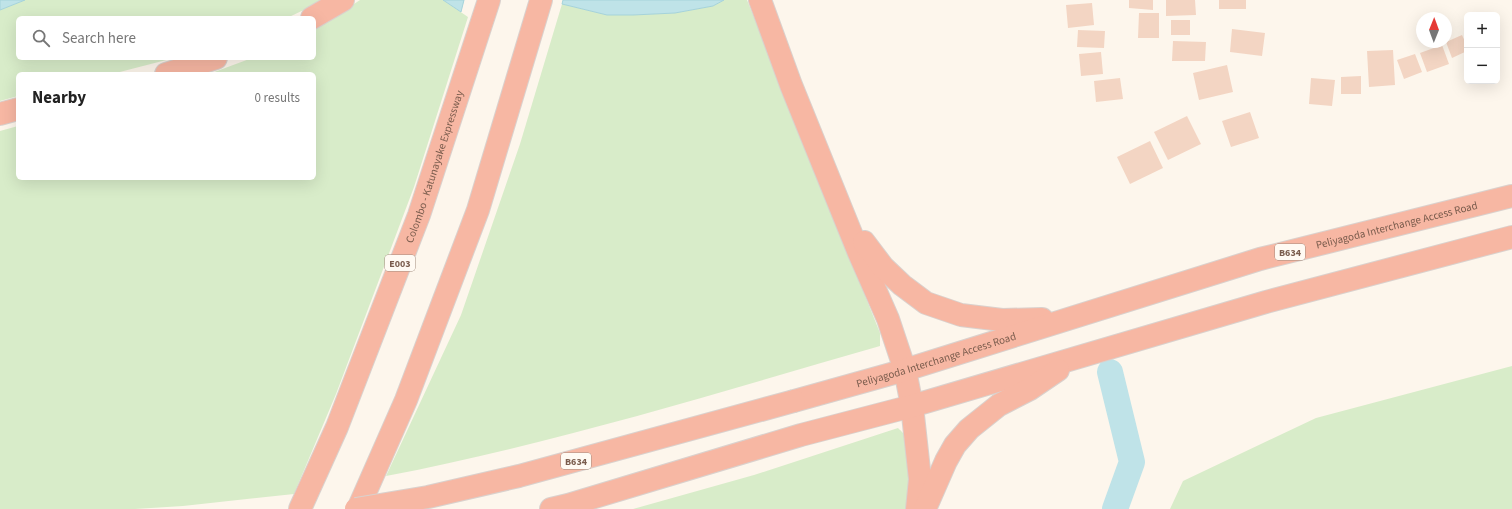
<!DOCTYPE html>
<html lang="en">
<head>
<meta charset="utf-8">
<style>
  :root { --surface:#fff; --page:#f2f2f2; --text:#222; --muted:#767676; --line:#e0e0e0 }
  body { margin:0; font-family:"Source Sans 3",sans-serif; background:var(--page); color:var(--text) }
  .controls { position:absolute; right:12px; top:12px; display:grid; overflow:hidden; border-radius:6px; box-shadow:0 4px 16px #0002 }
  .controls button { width:36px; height:36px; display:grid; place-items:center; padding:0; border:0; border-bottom:1px solid var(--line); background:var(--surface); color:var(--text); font:20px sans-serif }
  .compass { position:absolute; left:1416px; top:12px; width:36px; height:36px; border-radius:50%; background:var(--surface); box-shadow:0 4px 16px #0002; rotate:1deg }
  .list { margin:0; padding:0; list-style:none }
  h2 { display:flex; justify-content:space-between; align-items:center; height:52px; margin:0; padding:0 16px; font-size:17px }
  h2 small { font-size:13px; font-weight:400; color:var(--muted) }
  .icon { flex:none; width:22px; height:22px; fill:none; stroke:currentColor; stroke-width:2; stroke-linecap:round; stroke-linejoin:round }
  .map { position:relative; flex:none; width:1512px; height:509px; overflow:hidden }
  .search { position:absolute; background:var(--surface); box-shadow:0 4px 16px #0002; left:16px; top:16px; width:300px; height:44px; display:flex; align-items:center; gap:10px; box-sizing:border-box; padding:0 14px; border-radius:6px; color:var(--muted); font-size:15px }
  .panel { position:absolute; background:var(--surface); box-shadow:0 4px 16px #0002; left:16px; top:72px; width:300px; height:108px; border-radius:6px }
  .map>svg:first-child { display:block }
  .green { fill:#d8ecc9 }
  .water { fill:#bfe3e8; stroke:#a5d3da }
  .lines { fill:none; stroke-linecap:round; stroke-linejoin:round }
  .canal { stroke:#bfe3e8; stroke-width:26 }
  .building { fill:#f3d5c3 }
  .highway-casing { stroke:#dad1cd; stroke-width:24 }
  .highway { stroke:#f7b7a3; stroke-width:22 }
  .highway-bridge-casing { stroke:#dad1cd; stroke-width:24; stroke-linecap:butt }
  .highway-bridge { stroke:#f7b7a3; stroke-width:22 }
  .labels { text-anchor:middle; stroke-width:3; stroke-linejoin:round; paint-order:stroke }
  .shield { fill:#fffaf3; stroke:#a28b7f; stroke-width:1 }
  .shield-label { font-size:10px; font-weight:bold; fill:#7a5c4d }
  .street-label { font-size:11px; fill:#7a5c4d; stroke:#fffaf3 }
</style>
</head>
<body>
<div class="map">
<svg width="1512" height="509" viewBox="0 0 1512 509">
  <rect width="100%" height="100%" fill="#fdf6ec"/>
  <path class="green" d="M25,0H321L312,6L287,18H18V58H174L112,74H18V96L0,101V10Z
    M360,0H443L468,17L414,187L336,394L294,494L183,506L135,509H0V131L18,126V178H314V74H209L252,58H314V29L330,20Z
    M724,0H747L880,333V346C716,393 553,444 386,476L461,315L520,144L562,4L607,15H633L675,13L713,6Z
    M1512,366V509H1170L1183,481L1316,418Z
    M898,428C901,431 905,434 906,438C911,452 909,494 906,509H633L754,475Z"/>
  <path class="water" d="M0,0H25L0,10Z
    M443,0H464L461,12Z
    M563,0H724L713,6L675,13L633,15H607L562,4Z"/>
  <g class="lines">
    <path class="canal" d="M1110,372L1132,462L1115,509"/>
  </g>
  <path class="building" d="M1129,0H1153V10L1129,8Z
    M1166,0H1195L1196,15L1166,16Z
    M1219,0H1246V9H1219Z
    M1092,3L1094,25L1068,28L1066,5Z
    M1139,13H1159V38H1138Z
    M1171,20H1190V35H1171Z
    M1232,29L1265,33L1262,56L1230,52Z
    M1078,30L1105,31L1104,48L1077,47Z
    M1462,35L1467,46V51L1452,58L1446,42Z
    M1173,41L1206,42L1205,61H1172Z
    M1442,45L1449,64L1427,72L1420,53Z
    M1393,50L1395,85L1369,87L1367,51Z
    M1101,52L1103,74L1081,76L1079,54Z
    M1415,54L1422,72L1404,79L1397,60Z
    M1227,65L1233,92L1199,100L1193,73Z
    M1361,76V94H1341V77Z
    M1120,78L1123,99L1096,102L1094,81Z
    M1311,78L1335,80L1332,106L1309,104Z
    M1250,112L1259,138L1231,147L1222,121Z
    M1187,116L1201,144L1168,160L1154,132Z
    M1150,141L1163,168L1130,184L1117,157Z"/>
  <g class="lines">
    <g class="highway-casing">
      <g id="highway">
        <path d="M760,0L791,85L859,253L888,319L905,370L912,406L920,479L917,509"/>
        <path d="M312,18L343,0"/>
        <path d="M166,74L216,58"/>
        <path d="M0,114L18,109"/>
        <path d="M864,242L883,267L902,285L926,303L961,315L1002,320L1042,319"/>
        <path id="s1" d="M794,401L905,370L1260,259L1512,196"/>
        <path id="s2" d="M300,509L337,427L419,215L489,0"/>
        <path d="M358,509L406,400L478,210L541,0"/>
        <path d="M551,509L568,505L801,435L912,406L1266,302L1512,237"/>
        <path d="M925,509L946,461L955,445L969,429L999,405L1030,389L1058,370"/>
      </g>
    </g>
    <use href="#highway" class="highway"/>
    <g class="highway-bridge-casing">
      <path id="highway-bridge" d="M356,509L428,497L519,476L794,401"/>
    </g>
    <use href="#highway-bridge" class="highway-bridge"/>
  </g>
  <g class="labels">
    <g class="shield">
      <rect x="1275" y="244" width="30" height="16" rx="3"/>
      <rect x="385" y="255" width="30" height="16" rx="3"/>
      <rect x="561" y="453" width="30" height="16" rx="3"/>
    </g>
    <g class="shield-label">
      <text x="1290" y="256">B634</text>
      <text x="400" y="267">E003</text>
      <text x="576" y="465">B634</text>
    </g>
    <g class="street-label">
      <text dy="4" stroke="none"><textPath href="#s2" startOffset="368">Colombo - Katunayake Expressway</textPath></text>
      <text dy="4" stroke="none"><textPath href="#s1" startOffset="628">Peliyagoda Interchange Access Road</textPath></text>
      <text dy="4" stroke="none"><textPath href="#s1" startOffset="148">Peliyagoda Interchange Access Road</textPath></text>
    </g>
  </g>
</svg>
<div class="controls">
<button>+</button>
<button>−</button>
</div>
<svg class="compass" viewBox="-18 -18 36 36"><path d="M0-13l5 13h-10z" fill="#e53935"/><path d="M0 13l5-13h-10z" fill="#767676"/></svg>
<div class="search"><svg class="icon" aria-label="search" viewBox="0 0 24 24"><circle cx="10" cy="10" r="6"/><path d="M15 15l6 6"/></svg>Search here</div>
<section class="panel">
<h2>Nearby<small>0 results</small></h2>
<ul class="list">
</ul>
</section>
</div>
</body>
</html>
